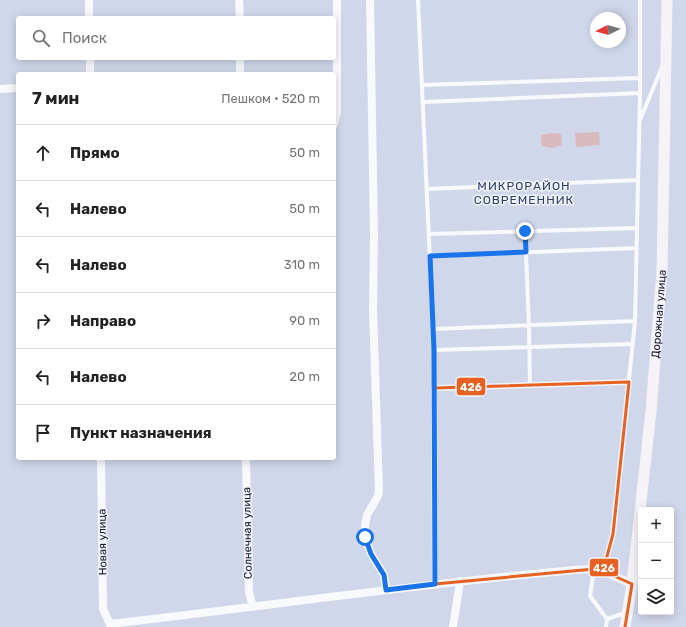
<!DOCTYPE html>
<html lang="ru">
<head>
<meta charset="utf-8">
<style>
  :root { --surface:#fff; --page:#f6f6f6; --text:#222; --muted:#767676; --line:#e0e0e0 }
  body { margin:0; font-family:Rubik,sans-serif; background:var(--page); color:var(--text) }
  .controls { position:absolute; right:12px; bottom:12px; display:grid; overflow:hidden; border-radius:4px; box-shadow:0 2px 10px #0003 }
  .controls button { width:36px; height:36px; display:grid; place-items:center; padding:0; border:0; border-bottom:1px solid var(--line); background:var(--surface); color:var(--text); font:20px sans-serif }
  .compass { position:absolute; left:590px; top:12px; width:36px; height:36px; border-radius:50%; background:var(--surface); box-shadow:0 2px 10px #0003; rotate:264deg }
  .stop { position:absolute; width:12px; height:12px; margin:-9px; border:3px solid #1a73e8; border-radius:50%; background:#fff }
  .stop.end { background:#1a73e8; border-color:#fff; box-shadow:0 1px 4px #0008 }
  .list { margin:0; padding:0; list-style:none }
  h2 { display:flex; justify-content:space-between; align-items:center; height:52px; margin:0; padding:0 16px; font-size:17px }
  h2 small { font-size:13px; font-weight:400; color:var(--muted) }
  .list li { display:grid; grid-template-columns:26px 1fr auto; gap:12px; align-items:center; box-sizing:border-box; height:56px; padding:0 16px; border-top:1px solid var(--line) }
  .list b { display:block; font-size:15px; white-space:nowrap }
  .list em { font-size:13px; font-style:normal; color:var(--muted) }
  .icon { flex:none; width:22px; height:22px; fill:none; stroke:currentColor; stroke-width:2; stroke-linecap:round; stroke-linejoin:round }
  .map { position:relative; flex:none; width:686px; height:627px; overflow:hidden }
  .search { position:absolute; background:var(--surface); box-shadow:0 2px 10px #0003; left:16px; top:16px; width:320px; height:44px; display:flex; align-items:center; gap:10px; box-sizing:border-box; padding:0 14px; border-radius:4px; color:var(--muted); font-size:15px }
  .panel { position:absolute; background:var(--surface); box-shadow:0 2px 10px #0003; left:16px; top:72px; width:320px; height:388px; border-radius:4px }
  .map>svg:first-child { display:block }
  .green { fill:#d8babd }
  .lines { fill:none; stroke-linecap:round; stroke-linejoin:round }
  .service { stroke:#f8f9fc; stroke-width:4 }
  .minor { stroke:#f8f9fc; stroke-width:8 }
  .secondary { stroke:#f5f3f8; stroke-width:11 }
  .bus-1-casing { stroke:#f1f4f9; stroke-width:6 }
  .bus-1 { stroke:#e76122; stroke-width:3 }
  .route { stroke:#1a73e8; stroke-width:5 }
  .labels { text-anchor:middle; stroke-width:3; stroke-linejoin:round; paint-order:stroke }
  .street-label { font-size:11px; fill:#11182c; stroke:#f1f4f9 }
  .neighbourhood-label { font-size:12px; letter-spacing:1px; fill:#2d3d6b; stroke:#f1f4f9 }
  .line-badge { stroke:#f1f4f9; stroke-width:1.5 }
  .badge-label { font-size:11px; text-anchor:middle; font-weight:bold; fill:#fff }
</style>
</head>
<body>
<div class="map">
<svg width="686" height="627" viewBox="0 0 686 627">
  <rect width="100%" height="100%" fill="#d0d7ea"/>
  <path class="green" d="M599,132L600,145L576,147L575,133Z
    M551,133L561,134L562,145L552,148L542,146L541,135Z"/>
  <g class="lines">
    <path class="service" d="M418,0L434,350L435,584
      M422,85L640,78
      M423,102L640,93
      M640,120L662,67
      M427,189L638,180
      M525,231L529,325L530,386
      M429,234L637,228
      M430,256L637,248
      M433,329L635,321
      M434,350L632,344
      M434,388L629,382
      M594,569L590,596L607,619L606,627
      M603,571L613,534L635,321L640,93V0
      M607,619L625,613"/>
    <path class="minor" d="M89,0V18
      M239,0L240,18
      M370,0L374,234L373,310L379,490L378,496L367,515L365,525V537L371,554L384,575L386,590
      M90,58V74
      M240,58V74
      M0,89L18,88
      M334,124L337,112V0
      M101,458L103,609L110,624
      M246,458L249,592L253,607
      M110,624C265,606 419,584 574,570L594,569L603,571L632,584
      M453,627L460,581"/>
    <path class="secondary" id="s1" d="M625,627L632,584L651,411L662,271L667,0"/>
    <g class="bus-1-casing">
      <path id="bus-1" d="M629,382L613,534L603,571L594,569L435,584L434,388Z
        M603,571L632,584
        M625,627L632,584"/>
    </g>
    <use href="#bus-1" class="bus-1"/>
  </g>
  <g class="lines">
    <path class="route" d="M365,537L371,554L384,575L386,590L435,584L434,350L430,256L526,252L525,231"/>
  </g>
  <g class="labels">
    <g class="street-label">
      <text dy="4" stroke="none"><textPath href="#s1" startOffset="315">Дорожная улица</textPath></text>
      <text transform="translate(247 533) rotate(-91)" y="4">Солнечная улица</text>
      <text transform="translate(102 542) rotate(-91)" y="4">Новая улица</text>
    </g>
    <g class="neighbourhood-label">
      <text x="524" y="190">МИКРОРАЙОН<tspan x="524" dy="14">СОВРЕМЕННИК</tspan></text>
    </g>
  </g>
  <g class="line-badge">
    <rect x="456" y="377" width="30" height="19" rx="4" fill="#e76122"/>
    <rect x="589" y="558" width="30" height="19" rx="4" fill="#e76122"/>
  </g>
  <g class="badge-label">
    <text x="471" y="391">426</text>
    <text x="604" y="572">426</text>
  </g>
</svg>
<div class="controls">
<button>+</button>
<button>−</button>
<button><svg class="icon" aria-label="layers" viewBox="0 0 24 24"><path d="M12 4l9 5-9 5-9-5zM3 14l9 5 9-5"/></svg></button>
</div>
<svg class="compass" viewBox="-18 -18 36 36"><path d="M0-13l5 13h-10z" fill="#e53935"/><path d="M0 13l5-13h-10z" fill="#767676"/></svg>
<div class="stop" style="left:365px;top:537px"></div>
<div class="stop end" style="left:525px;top:231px"></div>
<div class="search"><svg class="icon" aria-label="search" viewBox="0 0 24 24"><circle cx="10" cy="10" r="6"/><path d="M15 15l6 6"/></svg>Поиск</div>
<section class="panel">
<h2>7 мин<small>Пешком · 520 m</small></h2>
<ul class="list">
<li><svg class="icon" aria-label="ahead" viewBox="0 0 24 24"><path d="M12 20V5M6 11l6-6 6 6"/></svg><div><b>Прямо</b></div><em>50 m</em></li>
<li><svg class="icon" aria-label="left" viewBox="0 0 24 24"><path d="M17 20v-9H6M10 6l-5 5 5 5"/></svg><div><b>Налево</b></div><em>50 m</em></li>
<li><svg class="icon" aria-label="left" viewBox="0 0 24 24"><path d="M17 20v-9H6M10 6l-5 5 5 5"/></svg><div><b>Налево</b></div><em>310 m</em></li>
<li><svg class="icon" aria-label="right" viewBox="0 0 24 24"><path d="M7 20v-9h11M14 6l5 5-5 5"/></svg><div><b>Направо</b></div><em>90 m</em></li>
<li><svg class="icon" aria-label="left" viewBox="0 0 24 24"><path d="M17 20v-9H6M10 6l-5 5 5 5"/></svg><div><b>Налево</b></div><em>20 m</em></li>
<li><svg class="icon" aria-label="arrive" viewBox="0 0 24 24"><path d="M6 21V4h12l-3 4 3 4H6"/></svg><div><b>Пункт назначения</b></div></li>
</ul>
</section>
</div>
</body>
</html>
